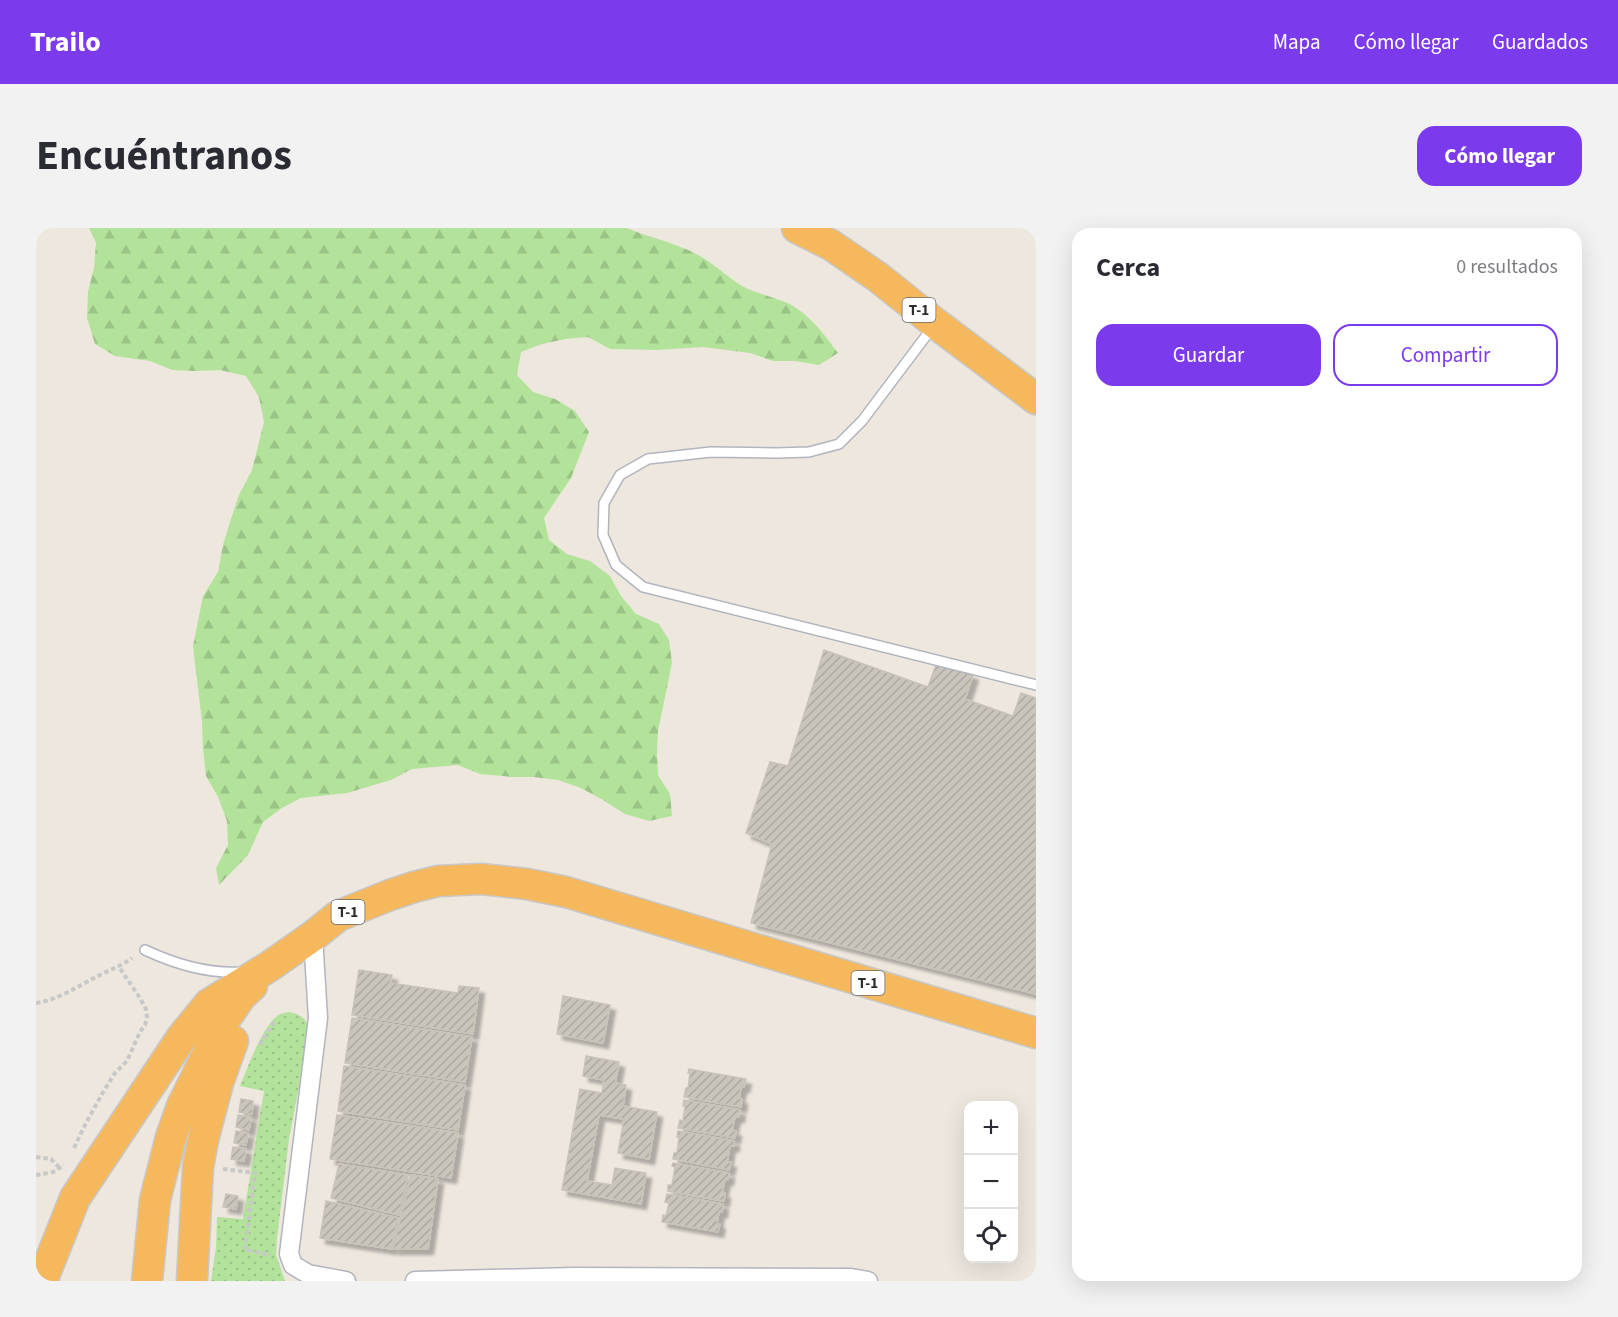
<!DOCTYPE html>
<html lang="es">
<head>
<meta charset="utf-8">
<style>
  :root { --surface:#fff; --page:#f2f2f3; --text:#2b2b33; --muted:#7c7c81; --line:#e1e1e2; --accent:#7c3aed }
  body { margin:0; font-family:"Source Sans 3",sans-serif; background:var(--page); color:var(--text) }
  .controls { position:absolute; right:18px; bottom:18px; display:grid; overflow:hidden; border-radius:12px; box-shadow:0 6px 24px #0002 }
  .controls button { width:54px; height:54px; display:grid; place-items:center; padding:0; border:0; border-bottom:2px solid var(--line); background:var(--surface); color:var(--text); font:30px sans-serif }
  .list { margin:0; padding:0; list-style:none }
  h2 { display:flex; justify-content:space-between; align-items:center; height:78px; margin:0; padding:0 24px; font-size:26px }
  h2 small { font-size:20px; font-weight:400; color:var(--muted) }
  .actions { display:flex; gap:12px; padding:18px 24px }
  .actions a { flex:1; padding:14px 0; border:2px solid var(--accent); border-radius:18px; text-align:center; font-size:21px; color:var(--accent) }
  .actions .main { background:var(--accent); color:#fff }
  .icon { flex:none; width:33px; height:33px; fill:none; stroke:currentColor; stroke-width:2; stroke-linecap:round; stroke-linejoin:round }
  .map { position:relative; flex:none; width:1000px; height:1053px; overflow:hidden; border-radius:18px }
  header { display:flex; align-items:center; gap:36px; box-sizing:border-box; height:84px; padding:0 30px; background:var(--accent); color:#fff }
  header strong { font-size:28px }
  nav { display:flex; gap:33px; margin-inline-start:auto; font-size:21px }
  .intro { display:flex; align-items:center; justify-content:space-between; box-sizing:border-box; height:144px; padding:0 36px }
  h1 { margin:0; font-size:42px }
  .button { padding:15px 27px; border-radius:18px; background:var(--accent); color:#fff; font-size:21px; font-weight:700 }
  main { display:flex; gap:36px; padding:0 36px }
  aside { flex:1; background:var(--surface); border-radius:18px; box-shadow:0 6px 24px #0002 }
  .map>svg:first-child { display:block }
  .forest { fill:url(#forest-firs) }
  .park { fill:url(#park-dots) }
  .building { fill:url(#building-hatch); stroke:#c9c3b7; stroke-width:1.5; filter:url(#shadow) }
  .lines { fill:none; stroke-linecap:round; stroke-linejoin:round }
  .service-casing { stroke:#b2b4bf; stroke-width:12 }
  .minor-casing { stroke:#b2b4bf; stroke-width:21 }
  .trunk-casing { stroke:#c8c8c8; stroke-width:33 }
  .path { stroke:#c8c8c8; stroke-width:4; stroke-dasharray:4.5 3; stroke-linecap:butt }
  .service { stroke:#fff; stroke-width:9 }
  .minor { stroke:#fff; stroke-width:18 }
  .trunk { stroke:#f6b85c; stroke-width:30 }
  .labels { text-anchor:middle; stroke-width:6; stroke-linejoin:round; paint-order:stroke }
  .shield { fill:#fff; stroke:#6b6b6b; stroke-width:1.5 }
  .shield-label { font-size:15px; font-weight:bold; fill:#2c2c2c }
</style>
</head>
<body>
<header>
<strong>Trailo</strong>
<nav><a>Mapa</a><a>Cómo llegar</a><a>Guardados</a></nav>
</header>
<div class="intro"><h1>Encuéntranos</h1><a class="button">Cómo llegar</a></div>
<main>
<div class="map">
<svg width="1000" height="1053" viewBox="0 0 1000 1053">
  <defs>
    <pattern id="forest-firs" width="22" height="20" patternUnits="userSpaceOnUse" patternTransform="scale(1.5)"><rect width="22" height="20" fill="#b3e39b"/><path d="M5 1l3.5 6h-7zM16 11l3.5 6h-7z" fill="#9ac386"/></pattern>
    <pattern id="park-dots" width="8" height="8" patternUnits="userSpaceOnUse" patternTransform="scale(1.5)"><rect width="8" height="8" fill="#b3e39b"/><path d="M2 2h.1M6 6h.1" fill="none" stroke="#9ac386" stroke-width="1.8" stroke-linecap="round"/></pattern>
    <pattern id="building-hatch" width="6" height="6" patternUnits="userSpaceOnUse" patternTransform="scale(1.5)"><rect width="6" height="6" fill="#c9c5bc"/><path d="M-1 1l2-2M0 6l6-6M5 7l2-2" fill="none" stroke="#ada9a2"/></pattern>
    <filter id="shadow"><feDropShadow dx="5.5" dy="5.5" stdDeviation="1.5" flood-color="#0004"/></filter>
  </defs>
  <rect width="100%" height="100%" fill="#ede7de"/>
  <path class="forest" d="M53,0H591C609,8 629,12 647,20C670,28 686,45 706,58C718,65 735,68 749,74C770,82 789,107 802,125L783,137L759,133H737L714,125L667,119L620,122L574,121L552,109L529,111L506,116L485,124L481,147L497,164L519,171L539,183L553,204L535,250L508,290L513,312L531,326L554,333L574,348L585,368L600,386L623,396L633,412L636,435L622,503L621,525L622,547L634,566L636,588L613,593L589,586L567,572L545,560L522,552L498,549H476L444,546L422,537L376,541L355,552L311,565L265,570L246,580L227,594L212,627L183,657L180,640L192,617L191,593L182,569L170,548L167,521L166,494L157,418L167,368L182,344L187,317L195,291L203,267L216,242L228,194L223,169L210,148L184,142L160,143L136,142L114,133L79,128L59,116L51,90L52,64L58,40L60,15Z"/>
  <path class="park" d="M253,784C264,786 269,790 274,800L253,911L241,1010L240,1027L249,1053H175L180,1019L181,989L207,991L228,863L204,858C211,841 226,800 240,789C244,785 248,785 253,784Z"/>
  <path class="building" d="M788,422L892,459L901,434L937,447L929,471L977,488L985,465L1000,470V766L715,695L736,616L710,605L734,534L752,538Z
    M323,742L356,747L354,755L422,765L423,758L443,760L437,806L316,787Z
    M527,768L574,777L567,815L521,806Z
    M316,790L436,809L429,854L309,835Z
    M550,828L583,834L579,855L590,857L587,878L621,884L613,931L582,925L588,891L563,887L551,953L576,957L579,940L610,945L605,976L526,962L544,861L566,865L568,852L547,848Z
    M308,838L429,857L422,902L302,883Z
    M653,841L710,851L708,859H705L703,870L706,871L705,879L648,869L650,860H652L654,845H652Z
    M205,871L217,873L216,886L203,884Z
    M648,872L704,882L703,889H699L696,902L700,903L699,910L642,900L644,892L647,893L649,878H647Z
    M202,887L215,889L213,902L200,899Z
    M301,887L422,905L415,950L294,931Z
    M200,903L212,905L210,917L198,915Z
    M642,903L698,913V918H694L691,934H695L693,942L637,931L638,925H641L643,909H641Z
    M197,919L210,921L208,933L195,931Z
    M637,935L693,945L692,952L689,951L686,965H689L688,973L632,963V957H636L639,939L636,938Z
    M303,936L372,947L363,987L295,970Z
    M375,947L402,951L392,1021H357Z
    M190,966L202,968L200,981L187,979Z
    M631,966L687,976L686,984L683,983L681,996H684L682,1004L626,994L627,987L630,988L633,975L629,974Z
    M290,973L362,990L355,1021L284,1010Z"/>
  <g class="lines">
    <g class="service-casing">
      <path id="service" d="M896,100L826,193L803,216L773,224L740,225L675,224L612,231L584,247L568,275L567,307L580,337L607,359L1000,457
        M109,722C139,736 172,746 205,744"/>
    </g>
    <g class="minor-casing">
      <path id="minor" d="M277,708L282,790L253,1026L257,1037L272,1046L310,1053
        M379,1053L538,1049L815,1050L832,1053"/>
    </g>
    <g class="trunk-casing">
      <path id="trunk" d="M761,0L795,17L843,50L899,95L1000,171
        M6,1053L39,970L146,809L173,776L234,738L277,708L302,688L354,667L378,659L402,653L445,651L491,656L530,664L1000,805
        M111,1053L119,972L135,909L146,878L188,793L205,768L216,758
        M156,1053L162,939L167,912L182,855L197,813"/>
    </g>
    <path class="path" d="M0,775C23,772 45,756 66,746C78,740 85,738 96,730
      M224,817L239,792
      M38,920L49,897L66,866L79,845L91,833L104,804L109,797L111,789L110,781L102,767L83,739
      M0,929L15,931L24,940
      M187,941L219,945L209,1022L235,1027
      M0,947L17,944L28,937"/>
    <use href="#service" class="service"/>
    <use href="#minor" class="minor"/>
    <use href="#trunk" class="trunk"/>
  </g>
  <g class="labels">
    <g class="shield">
      <rect x="866.5" y="70" width="33" height="24" rx="4.5"/>
      <rect x="295.5" y="672" width="33" height="24" rx="4.5"/>
      <rect x="815.5" y="743" width="33" height="24" rx="4.5"/>
    </g>
    <g class="shield-label">
      <text x="883" y="87">T-1</text>
      <text x="312" y="689">T-1</text>
      <text x="832" y="760">T-1</text>
    </g>
  </g>
</svg>
<div class="controls">
<button>+</button>
<button>−</button>
<button><svg class="icon" aria-label="locate" viewBox="0 0 24 24"><circle cx="12" cy="12" r="6"/><path d="M12 2v4M12 18v4M2 12h4M18 12h4"/></svg></button>
</div>
</div>
<aside>
<h2>Cerca<small>0 resultados</small></h2>
<ul class="list">
</ul>
<div class="actions"><a class="main">Guardar</a><a>Compartir</a></div>
</aside>
</main>
</body>
</html>
